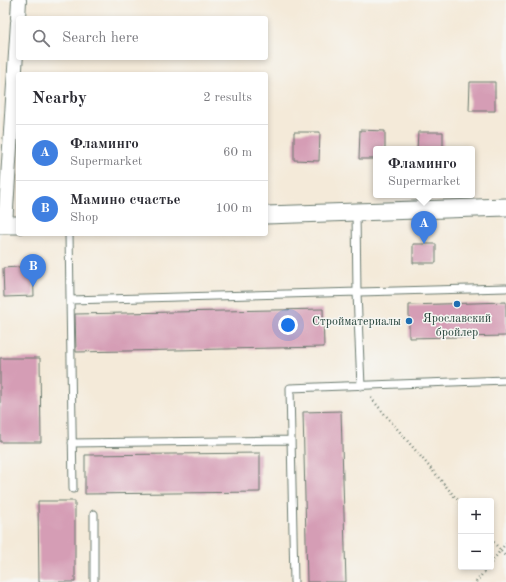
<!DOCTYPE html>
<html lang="en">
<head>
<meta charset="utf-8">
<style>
  :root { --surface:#fff; --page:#f7f7f7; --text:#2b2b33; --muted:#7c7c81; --line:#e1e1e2; --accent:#2563eb }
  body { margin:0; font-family:"Old Standard TT",serif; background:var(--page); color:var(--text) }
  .controls { position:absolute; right:12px; bottom:12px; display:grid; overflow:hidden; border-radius:4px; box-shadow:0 2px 6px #0003 }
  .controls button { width:36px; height:36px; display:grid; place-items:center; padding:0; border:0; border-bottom:1px solid var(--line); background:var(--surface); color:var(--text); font:20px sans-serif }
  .you { position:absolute; left:288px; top:325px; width:14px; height:14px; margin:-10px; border:3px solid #fff; border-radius:50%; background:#1a73e8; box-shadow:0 0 0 6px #1a73e833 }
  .badge { display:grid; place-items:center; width:26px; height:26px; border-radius:50%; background:var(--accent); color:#fff; font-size:13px; font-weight:700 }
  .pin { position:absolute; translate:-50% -33px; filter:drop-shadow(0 1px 2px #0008) }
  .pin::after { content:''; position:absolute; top:21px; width:14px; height:12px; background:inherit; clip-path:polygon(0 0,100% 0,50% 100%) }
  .popup { position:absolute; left:373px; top:146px; width:102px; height:52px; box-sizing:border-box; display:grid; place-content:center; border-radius:4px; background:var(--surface); filter:drop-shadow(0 1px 3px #0005); font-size:13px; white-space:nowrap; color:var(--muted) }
  .popup b { font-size:15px; color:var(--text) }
  .popup::after { content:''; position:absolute; left:50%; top:100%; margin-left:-8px; border:8px solid transparent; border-top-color:var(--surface) }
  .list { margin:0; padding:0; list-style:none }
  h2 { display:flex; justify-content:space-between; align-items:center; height:52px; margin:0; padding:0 16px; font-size:17px }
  h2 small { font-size:13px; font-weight:400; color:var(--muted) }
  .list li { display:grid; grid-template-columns:26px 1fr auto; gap:12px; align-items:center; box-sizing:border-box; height:56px; padding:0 16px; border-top:1px solid var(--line) }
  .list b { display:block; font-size:15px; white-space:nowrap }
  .list p { margin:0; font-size:13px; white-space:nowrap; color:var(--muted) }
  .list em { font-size:13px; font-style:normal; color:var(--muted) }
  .icon { flex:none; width:22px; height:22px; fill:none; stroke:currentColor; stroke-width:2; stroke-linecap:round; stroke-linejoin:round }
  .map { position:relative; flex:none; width:506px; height:582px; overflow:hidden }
  .search { position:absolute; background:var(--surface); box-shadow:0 2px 6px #0003; left:16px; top:16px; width:252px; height:44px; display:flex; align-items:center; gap:10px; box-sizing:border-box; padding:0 14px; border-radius:4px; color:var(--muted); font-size:15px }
  .panel { position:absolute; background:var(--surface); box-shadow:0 2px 6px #0003; left:16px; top:72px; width:252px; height:164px; border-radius:4px }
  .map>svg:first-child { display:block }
  .building { fill:#d59db5 }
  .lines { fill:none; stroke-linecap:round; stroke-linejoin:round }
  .service-casing { stroke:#6a7a6e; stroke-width:9 }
  .minor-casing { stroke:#6a7a6e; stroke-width:16 }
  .tertiary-casing { stroke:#6a7a6e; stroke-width:19 }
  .path { stroke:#6a7a6e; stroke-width:2.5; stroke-dasharray:1 3; stroke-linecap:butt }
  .service { stroke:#fff; stroke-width:7 }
  .minor { stroke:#fff; stroke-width:14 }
  .tertiary { stroke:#fff; stroke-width:17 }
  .poi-dot { fill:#1f6fb2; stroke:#f6f6f2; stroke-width:1.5 }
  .labels { text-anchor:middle; stroke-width:3; stroke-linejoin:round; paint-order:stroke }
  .poi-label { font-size:12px; fill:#1f3d34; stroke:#f6f6f2 }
</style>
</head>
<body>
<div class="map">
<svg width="506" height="582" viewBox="0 0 506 582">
  <rect width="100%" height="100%" fill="#f6f6f2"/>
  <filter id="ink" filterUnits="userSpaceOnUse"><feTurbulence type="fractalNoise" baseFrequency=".025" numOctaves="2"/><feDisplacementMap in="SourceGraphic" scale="8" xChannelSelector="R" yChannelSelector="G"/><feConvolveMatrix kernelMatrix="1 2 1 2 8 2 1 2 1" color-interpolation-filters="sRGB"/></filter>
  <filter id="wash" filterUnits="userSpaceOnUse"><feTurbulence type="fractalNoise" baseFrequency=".012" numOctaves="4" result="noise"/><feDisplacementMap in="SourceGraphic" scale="16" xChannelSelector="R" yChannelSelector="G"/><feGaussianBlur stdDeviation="0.9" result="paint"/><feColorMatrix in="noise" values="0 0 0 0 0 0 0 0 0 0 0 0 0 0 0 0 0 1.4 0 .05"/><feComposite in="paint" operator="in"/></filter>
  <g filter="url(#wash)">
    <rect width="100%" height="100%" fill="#f4ead9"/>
    <g id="blocks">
      <path class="building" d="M470,82H495V111H469Z
        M360,130L385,131V149H376V159H359Z
        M294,132H320L319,161L294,160Z
        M418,132H443V149H417Z
        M413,244H436V263H413Z
        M33,266L34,296L4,297L3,268Z
        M506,302V336L409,338V305Z
        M323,309L324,347L76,352L75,314Z
        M0,358H40L41,442H0Z
        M341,411L346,582H307L303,412Z
        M260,453V492L85,494V455Z
        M38,501H75V582H39Z"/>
    </g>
  </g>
  <g filter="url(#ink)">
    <use href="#blocks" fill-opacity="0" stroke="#6a7a6e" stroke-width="1"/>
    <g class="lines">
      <g class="service-casing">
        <path id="service" d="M356,212L357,293L361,386
          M69,234L73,489
          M70,300L506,288
          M72,443L291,440
          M94,514V582
          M294,582L290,388L506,380"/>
      </g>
      <g class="minor-casing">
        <path id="minor" d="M18,18L19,0
          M5,225L18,22"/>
      </g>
      <g class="tertiary-casing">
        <path id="tertiary" d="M266,215L506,207
          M0,225H18"/>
      </g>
      <path class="path" d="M371,398L461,504
        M491,539L506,557
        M491,563L506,543
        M476,582L488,567"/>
      <use href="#service" class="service"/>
      <use href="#minor" class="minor"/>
      <use href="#tertiary" class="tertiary"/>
    </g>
  </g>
  <g class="poi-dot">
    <circle cx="457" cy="304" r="4"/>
    <circle cx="409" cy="321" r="4"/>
  </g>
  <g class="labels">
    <g class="poi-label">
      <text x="457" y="322">Ярославский<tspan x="457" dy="14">бройлер</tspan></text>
      <text x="401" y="325" text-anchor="end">Стройматериалы</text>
    </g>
  </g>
</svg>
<div class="controls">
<button>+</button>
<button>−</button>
</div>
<div class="you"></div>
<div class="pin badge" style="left:424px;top:244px;background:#3f7fe0">A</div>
<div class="popup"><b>Фламинго</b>Supermarket</div>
<div class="pin badge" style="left:33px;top:287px;background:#3f7fe0">B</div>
<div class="search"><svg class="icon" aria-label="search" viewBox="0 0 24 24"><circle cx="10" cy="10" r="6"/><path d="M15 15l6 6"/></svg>Search here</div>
<section class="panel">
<h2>Nearby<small>2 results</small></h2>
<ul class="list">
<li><span class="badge" style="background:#3f7fe0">A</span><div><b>Фламинго</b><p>Supermarket</p></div><em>60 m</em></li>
<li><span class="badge" style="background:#3f7fe0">B</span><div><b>Мамино счастье</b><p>Shop</p></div><em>100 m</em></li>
</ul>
</section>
</div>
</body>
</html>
